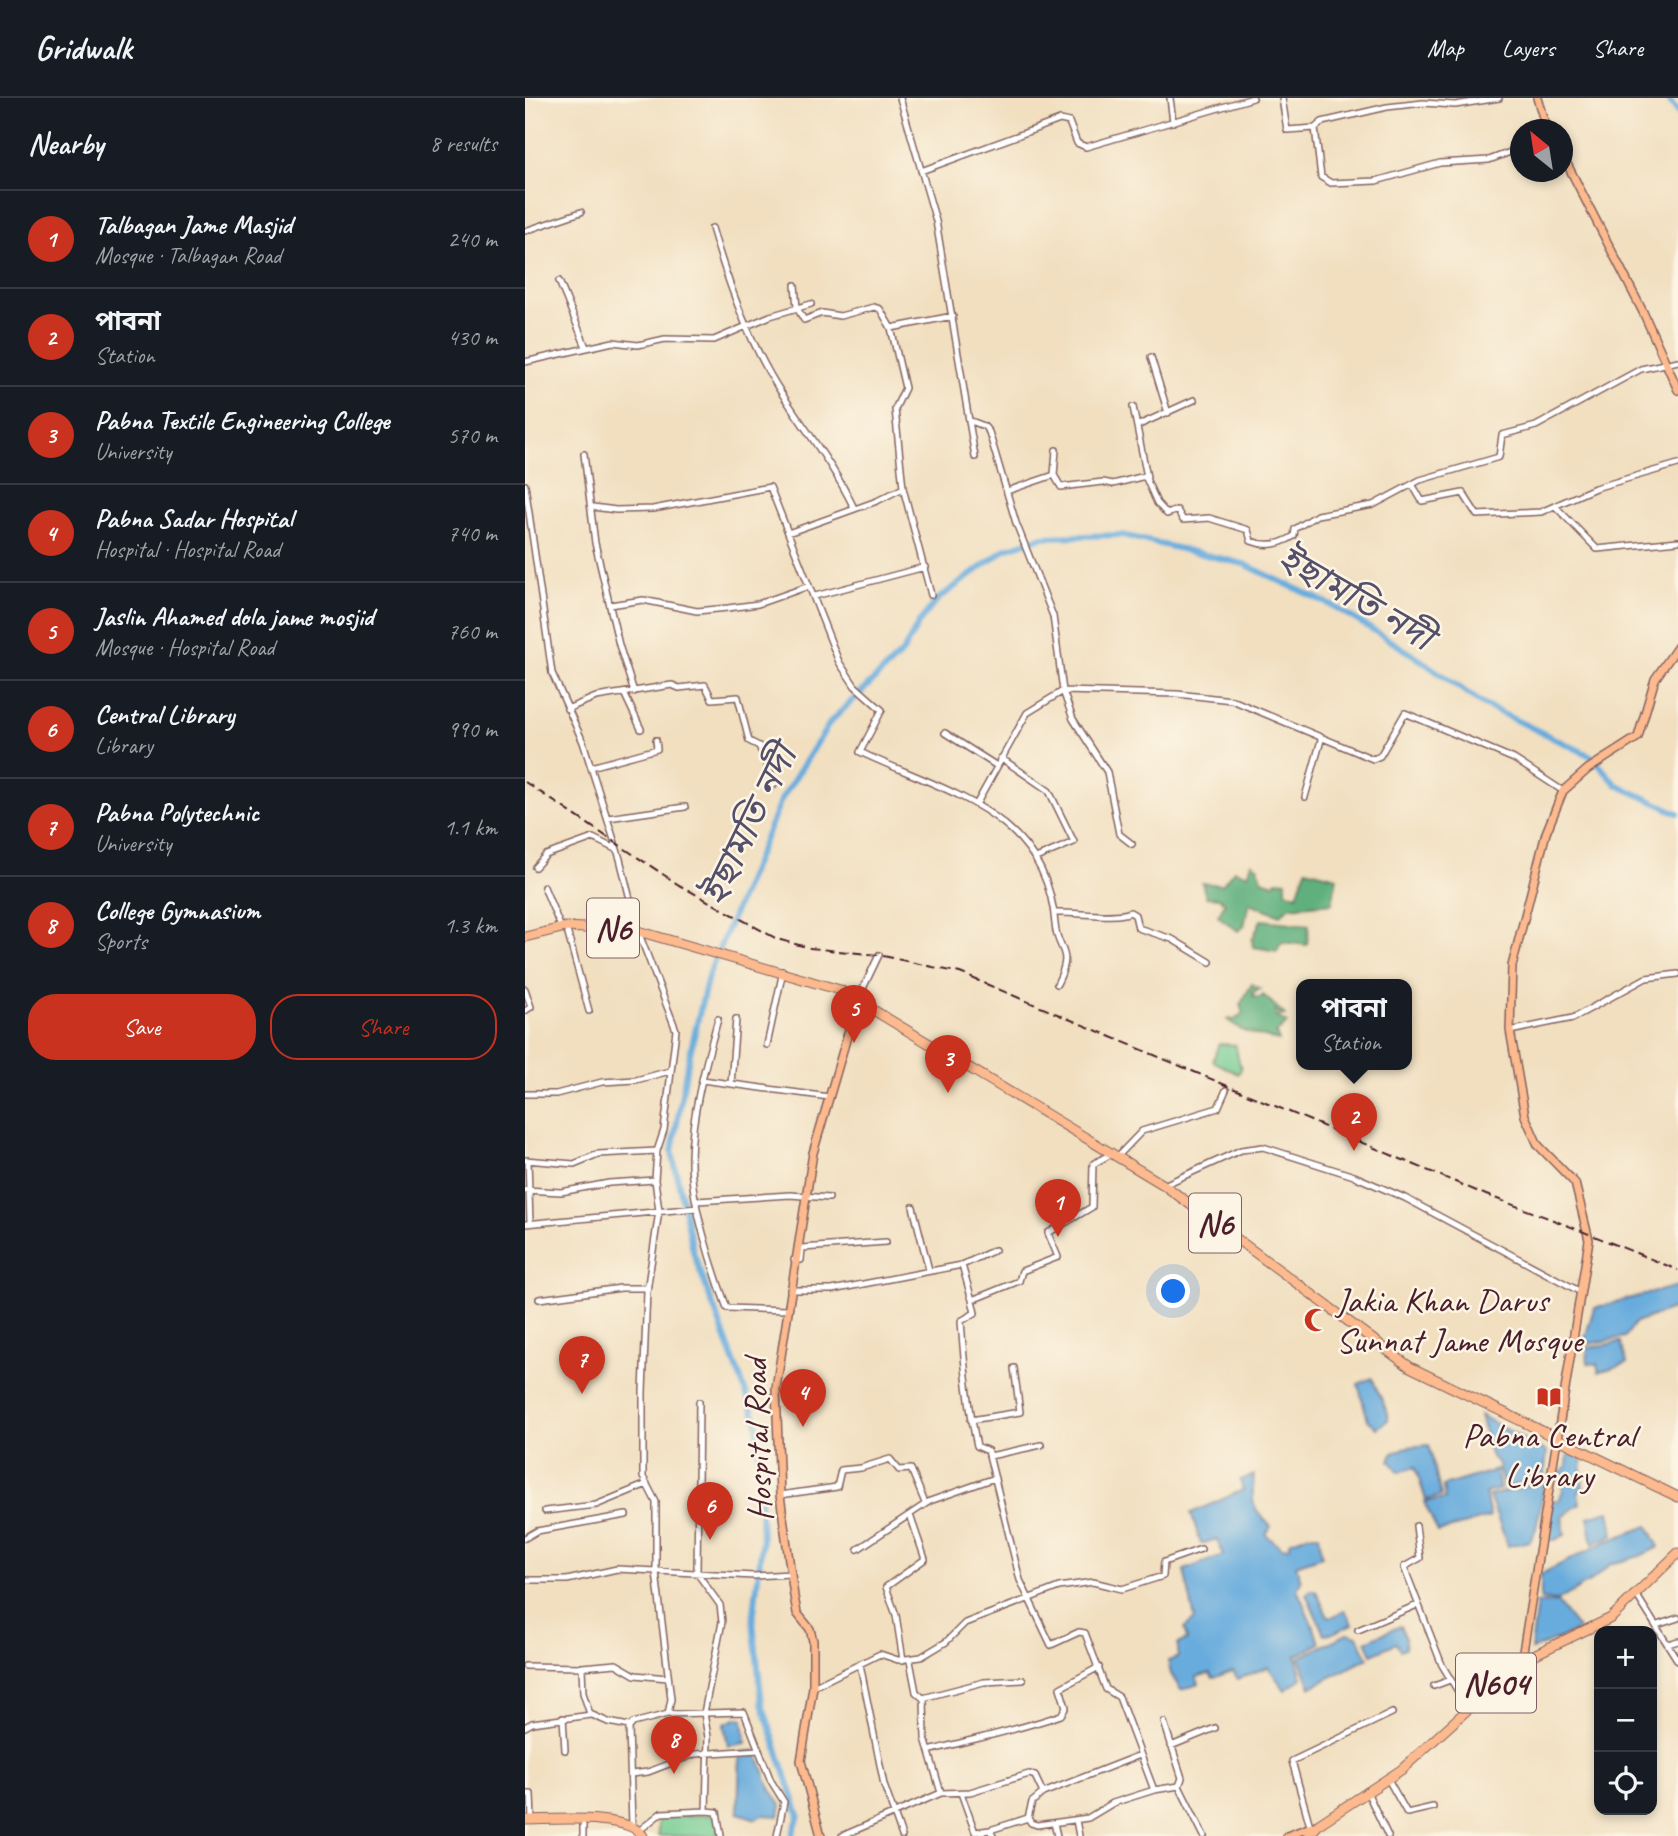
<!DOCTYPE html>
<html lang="en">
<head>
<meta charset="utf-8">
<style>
  :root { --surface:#171b24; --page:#20242c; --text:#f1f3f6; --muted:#9ea1a6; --line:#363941; --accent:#c8321e }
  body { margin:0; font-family:Caveat,"Noto Sans Bengali",sans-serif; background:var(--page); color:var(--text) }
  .controls { position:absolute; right:21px; bottom:21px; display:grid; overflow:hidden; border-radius:14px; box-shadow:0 4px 10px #0003 }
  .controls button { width:63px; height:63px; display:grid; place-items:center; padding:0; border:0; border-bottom:2px solid var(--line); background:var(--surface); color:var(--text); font:35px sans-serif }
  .compass { position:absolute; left:985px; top:21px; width:63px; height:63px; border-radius:50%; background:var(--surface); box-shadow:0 4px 10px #0003; rotate:330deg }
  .you { position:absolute; left:649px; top:1194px; width:24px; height:24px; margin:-18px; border:5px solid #fff; border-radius:50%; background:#1a73e8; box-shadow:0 0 0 10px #1a73e833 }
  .badge { display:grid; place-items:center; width:46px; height:46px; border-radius:50%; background:var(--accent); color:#fff; font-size:23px; font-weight:700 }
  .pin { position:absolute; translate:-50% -58px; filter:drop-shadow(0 2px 4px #0008) }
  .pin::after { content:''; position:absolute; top:37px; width:24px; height:21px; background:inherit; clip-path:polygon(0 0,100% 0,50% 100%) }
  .popup { position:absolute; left:771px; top:881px; width:116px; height:91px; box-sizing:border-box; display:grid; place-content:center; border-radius:14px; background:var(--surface); filter:drop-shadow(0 2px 5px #0005); font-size:23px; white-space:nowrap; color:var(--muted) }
  .popup b { font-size:26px; color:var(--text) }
  .popup::after { content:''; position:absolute; left:50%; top:100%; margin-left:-14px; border:14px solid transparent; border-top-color:var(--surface) }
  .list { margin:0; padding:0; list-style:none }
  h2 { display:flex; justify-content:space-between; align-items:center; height:91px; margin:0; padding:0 28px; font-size:30px }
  h2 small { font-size:23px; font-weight:400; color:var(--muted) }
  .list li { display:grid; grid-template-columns:46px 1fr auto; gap:21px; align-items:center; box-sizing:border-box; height:98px; padding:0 28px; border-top:2px solid var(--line) }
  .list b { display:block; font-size:26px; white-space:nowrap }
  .list p { margin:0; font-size:23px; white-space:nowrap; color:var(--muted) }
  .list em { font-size:23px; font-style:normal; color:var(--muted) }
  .actions { display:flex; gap:14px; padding:21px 28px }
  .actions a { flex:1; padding:16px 0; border:2px solid var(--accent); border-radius:28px; text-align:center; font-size:24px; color:var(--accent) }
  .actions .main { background:var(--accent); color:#fff }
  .icon { flex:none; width:38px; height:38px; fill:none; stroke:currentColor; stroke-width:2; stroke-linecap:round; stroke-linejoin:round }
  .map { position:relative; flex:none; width:1153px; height:1738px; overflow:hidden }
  header { display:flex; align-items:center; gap:42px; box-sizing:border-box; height:98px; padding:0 35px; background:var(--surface); border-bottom:2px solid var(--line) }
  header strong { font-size:33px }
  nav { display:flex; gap:38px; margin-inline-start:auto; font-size:24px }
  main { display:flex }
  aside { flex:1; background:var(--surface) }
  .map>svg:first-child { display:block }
  .green { fill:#73cc93; stroke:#5e765f; stroke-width:2 }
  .forest { fill:#5eb07d; stroke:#546854; stroke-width:2 }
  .water { fill:#68acdd; stroke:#596684; stroke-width:2 }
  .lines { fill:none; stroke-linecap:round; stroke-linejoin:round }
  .river { stroke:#68acdd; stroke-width:6 }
  .minor-casing { stroke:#84625f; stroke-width:8 }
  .major-casing { stroke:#84625f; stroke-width:10 }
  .highway-casing { stroke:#84625f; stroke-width:11 }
  .minor { stroke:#fff; stroke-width:5 }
  .major { stroke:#fcba8e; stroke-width:7 }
  .highway { stroke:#fcba8e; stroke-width:9 }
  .rail { stroke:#4a1f2b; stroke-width:2; stroke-dasharray:10 5; stroke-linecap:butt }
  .labels { text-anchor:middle; stroke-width:5; stroke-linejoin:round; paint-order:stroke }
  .shield { fill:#fcf5e5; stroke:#7f5f63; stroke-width:2 }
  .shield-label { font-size:33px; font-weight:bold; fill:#4a1f2b }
  .poi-label { font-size:35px; fill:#4a1f2b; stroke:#fcf5e5; text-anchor:start }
  .street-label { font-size:35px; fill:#4a1f2b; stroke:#fcf5e5 }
  .water-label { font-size:37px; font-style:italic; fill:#545069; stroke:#fcf5e5 }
</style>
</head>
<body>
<header>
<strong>Gridwalk</strong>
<nav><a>Map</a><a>Layers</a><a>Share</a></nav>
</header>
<main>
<aside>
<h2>Nearby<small>8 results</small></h2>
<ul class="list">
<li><span class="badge">1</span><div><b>Talbagan Jame Masjid</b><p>Mosque · Talbagan Road</p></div><em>240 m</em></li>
<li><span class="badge">2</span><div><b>পাবনা</b><p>Station</p></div><em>430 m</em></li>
<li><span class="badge">3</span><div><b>Pabna Textile Engineering College</b><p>University</p></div><em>570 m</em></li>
<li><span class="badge">4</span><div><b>Pabna Sadar Hospital</b><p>Hospital · Hospital Road</p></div><em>740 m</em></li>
<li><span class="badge">5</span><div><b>Jaslin Ahamed dola jame mosjid</b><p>Mosque · Hospital Road</p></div><em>760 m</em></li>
<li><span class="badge">6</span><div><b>Central Library</b><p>Library</p></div><em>990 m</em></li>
<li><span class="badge">7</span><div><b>Pabna Polytechnic</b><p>University</p></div><em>1.1 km</em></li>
<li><span class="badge">8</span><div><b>College Gymnasium</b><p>Sports</p></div><em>1.3 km</em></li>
</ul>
<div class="actions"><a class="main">Save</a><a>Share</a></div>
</aside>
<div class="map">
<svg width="1153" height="1738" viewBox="0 0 1153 1738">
  <rect width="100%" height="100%" fill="#fcf5e5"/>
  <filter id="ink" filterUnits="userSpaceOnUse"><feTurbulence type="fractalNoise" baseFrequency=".0143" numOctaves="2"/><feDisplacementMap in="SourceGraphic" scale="14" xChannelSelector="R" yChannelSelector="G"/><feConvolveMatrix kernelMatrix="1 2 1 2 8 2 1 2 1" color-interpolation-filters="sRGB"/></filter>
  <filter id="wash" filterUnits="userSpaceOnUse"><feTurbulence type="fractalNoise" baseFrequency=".00686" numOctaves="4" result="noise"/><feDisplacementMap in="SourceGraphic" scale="28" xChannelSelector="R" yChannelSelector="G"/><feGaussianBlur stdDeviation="1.57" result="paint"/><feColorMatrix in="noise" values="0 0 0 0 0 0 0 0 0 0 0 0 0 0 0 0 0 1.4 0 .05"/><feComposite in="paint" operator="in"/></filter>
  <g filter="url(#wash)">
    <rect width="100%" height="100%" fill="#f1dfc0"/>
    <path class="green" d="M694,946L710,947L716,971L713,976L688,963Z
      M193,1717V1738H133V1719Z"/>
    <path class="forest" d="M726,764L733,769L737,782L749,786L751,782L761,783V793L772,797L781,771L812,779L807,805L763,809L756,817L724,805L719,828L713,833L693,818L700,805L694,800L681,799L677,785L697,787L709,772L723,777Z
      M736,822L784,827L782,847L756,844L752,853L728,849L727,842Z
      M727,886L735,891L728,894V899H737L738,897L760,917L755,918L750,913V918L762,925L751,935L754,943L718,933L701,921L710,922L718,915L715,907Z"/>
    <path class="water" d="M1153,1188V1209L1111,1224L1100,1239L1058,1247L1069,1210Z
      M1096,1244L1102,1265L1074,1274L1072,1266L1063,1265L1062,1250Z
      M847,1280L863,1316V1322L852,1330L843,1322L833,1286Z
      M955,1317L1022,1354L1019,1378L979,1390L972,1364L965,1357Z
      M904,1347L916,1398L901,1402L890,1369L874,1374L865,1362L868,1355L882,1349Z
      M1043,1356L1056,1358L1058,1390L1053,1395L1055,1405L1037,1419L1040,1437L1030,1442L1018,1440L1024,1403L1034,1402L1038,1392L1033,1377L1042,1369Z
      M971,1372L975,1391L960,1395L965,1419L913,1434L899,1404L920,1401L918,1388Z
      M729,1377C727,1400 724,1409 746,1428L741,1437L757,1450L764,1449V1444L783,1437H794L797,1458L771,1467L776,1483L772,1491L795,1545L771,1558L777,1580L760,1592L743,1569L713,1581L708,1573L688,1580L685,1575L671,1579L674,1586L656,1592L646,1576L643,1563L653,1559V1546L662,1542L659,1530L670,1521L659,1472L698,1457L692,1441L676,1446L666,1415L718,1392L715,1382Z
      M1020,1383L1011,1431L1005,1443L983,1448L964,1398Z
      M1084,1413L1089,1436L1068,1446L1063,1419Z
      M1123,1428L1134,1449L1115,1458L1086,1466L1066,1483L1032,1503L1016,1501V1476L1080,1444Z
      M786,1492L791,1493L802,1517L807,1519L820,1512L827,1526L808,1535L799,1536L781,1496Z
      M1032,1504L1054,1532L1006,1552L1012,1505Z
      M875,1528L881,1540L880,1550L875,1552L871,1545L847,1556L841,1543Z
      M823,1535L832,1538L843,1560L786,1589L774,1560Z
      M212,1620L218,1622L221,1645L203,1648L199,1626Z
      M231,1653L246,1692L256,1706L254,1718L237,1717L231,1721L213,1715L215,1654Z"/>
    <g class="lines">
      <path class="river" d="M1142,0L1153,15
        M267,1738L274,1717L237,1605L228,1524L237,1442L232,1324L169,1157L147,1054L161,973L183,878L256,702L306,623L377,555L395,523L413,501L481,451L517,439L597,437L719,466L810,509L887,556L959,607L1066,658L1092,687L1153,715"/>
    </g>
  </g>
  <g filter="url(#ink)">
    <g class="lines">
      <g class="minor-casing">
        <path id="minor" d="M375,0L411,123L450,359
          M645,0L648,24
          M757,0L762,32L790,30L796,79L806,85L851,83L915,65L964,62L996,50
          M790,30L797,24L862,9L898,5L930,7L974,0
          M396,73L535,22L544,24L552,45L561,49L728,0
          M187,130C202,182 224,243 252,288C278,329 308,366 329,410
          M0,133L56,114
          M34,183L61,249
          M270,187L272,210L279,222L297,215L315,218L349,209L355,211L366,230L380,290L370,311L378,390L406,497
          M366,230L428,218
          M626,259L643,315
          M0,264L88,244L113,247L140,241L189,242L245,218L286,206
          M608,309L622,379
          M446,323L459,328L464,334L491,425L528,518L538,593L548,621L582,674L594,736L607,746
          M614,327L669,302
          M59,356L70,445L94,547L109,594
          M529,377L536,389L578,384L588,386L620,378L632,405L642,416L652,412L658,422L684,420L723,432L726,443C741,449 755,447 769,438L770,431L792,417L848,407L895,382L974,359L977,337L1011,328L1116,271L1153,263
          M887,386L897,403L938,395L952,417L1016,414L1070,390L1153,366
          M0,387L27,575L58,644L95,761L113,833L151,932L139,1032L132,1053L130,1082L134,1113L122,1193L118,1294V1379L131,1404V1474L146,1601L143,1616L108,1625L104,1630L107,1727
          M482,393L529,377L531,352
          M68,409L91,412L128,411L245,389L314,564L330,588L357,612L335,654C419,694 522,713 530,826C532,855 550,850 532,886
          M1031,409L1072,451L1153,443
          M263,435L352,403L378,390
          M290,498L400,469
          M85,507L118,502L172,513L203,510L233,506L284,488
          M99,595L116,631
          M42,611L71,599L147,587L154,590L180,587L187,601L213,599L224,643L234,648L250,686L244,690
          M420,635L472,668
          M476,660L524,693L549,744L511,760
          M66,669L132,651L131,642
          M780,699L796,642
          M452,705L502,615L538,593L652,596L707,602L848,661L855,658L880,615L989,661L1038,693
          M83,720L160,709
          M10,769L21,757L68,740L92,752
          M19,789L36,830
          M531,815C549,814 593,821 605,814L610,817L613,830L647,841L685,864
          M41,829L64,913
          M0,891L6,909L0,913
          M333,901L354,857
          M193,921C181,965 167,1012 166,1059C165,1101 187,1170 202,1210L262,1212
          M985,933L1048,920L1121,880L1153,876
          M242,947L258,873
          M177,982L304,999
          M206,986L211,921
          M0,996H31L77,984L111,982L145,973
          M592,1059L617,1033L693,1010L701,992
          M0,1062L49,1066L73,1056L132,1053
          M3,1062L5,1125
          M639,1087L716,1052L738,1049L829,1078L880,1100L1054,1193
          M0,1092L36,1094L84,1085L130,1082
          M172,1103L265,1097L304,1100
          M388,1109L404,1172
          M0,1126L172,1110
          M269,1162H276L277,1150L361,1144
          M437,1167L470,1152
          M265,1192H307L437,1167L447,1202L494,1183L497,1173L533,1159L523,1135L567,1109L568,1066L586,1056
          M14,1201L96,1190H123
          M447,1202L450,1215L436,1223C439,1265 443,1307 452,1348L463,1353L495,1482L526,1547L554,1534L560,1535L581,1591L594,1599L629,1692L654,1688L679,1738
          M174,1304L172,1475L195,1507L197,1524L179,1615L183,1639L181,1713L192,1714L196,1738
          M446,1322L495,1314L489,1270
          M465,1358L516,1347
          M255,1397L312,1389L316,1372L336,1370L365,1361L374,1372L386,1371L400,1405
          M20,1413L71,1407L122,1386
          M891,1428L895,1460L879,1469L917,1567L943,1610
          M0,1440L12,1433L101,1417
          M333,1451L405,1403L470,1380
          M0,1482H42L92,1471L229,1478L266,1476
          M1114,1501L1153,1563
          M1132,1527L1153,1520
          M833,1532L892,1507
          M1143,1546L1153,1543
          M378,1562L371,1517L361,1489L400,1461L385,1417
          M385,1563L391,1594L399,1601L400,1640L416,1695
          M335,1566L359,1687L377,1738
          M0,1568L57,1569L91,1566L110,1577L143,1580
          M57,1569L58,1595L65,1616L83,1624L104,1628
          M909,1588L925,1582
          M288,1589L355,1556L373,1562L396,1559L421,1544L440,1525L534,1489L568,1484L597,1491L638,1478L639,1464L676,1451
          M398,1600L459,1584L498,1582
          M143,1616L219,1614L246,1683L259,1704L252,1738
          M38,1620L40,1652
          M639,1624L657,1680L654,1688
          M0,1629L7,1625L66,1617
          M646,1648L690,1630
          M404,1653C448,1641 493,1632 536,1617L541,1609L535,1590L574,1569
          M106,1676L123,1674L170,1656L234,1652
          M864,1683L882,1715L908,1709
          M436,1695L450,1734L465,1732
          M0,1696H6L7,1722
          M844,1698L863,1738
          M503,1720L506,1725L512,1727L563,1720L588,1705L629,1692
          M551,1722L554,1738
          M529,1725L532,1738
          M58,1727V1738
          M785,1728L767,1663L867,1615
          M115,1732L136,1715L181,1713
          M317,1738L416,1695L445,1694L504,1676L510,1678L518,1695
          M468,1738L465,1732L503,1720L507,1704L518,1695L615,1657"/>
      </g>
      <g class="major-casing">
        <path id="major" d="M1012,0L1022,32
          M1038,58L1118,214L1153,292
          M996,1566L1064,1142L1050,1085L1013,1047L1000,1018L985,932L987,868L1021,735L1038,693L1063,671L1113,639L1130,581L1153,548
          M296,1738L276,1663L288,1589V1543L285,1531L272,1515L269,1498L255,1397L251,1290L288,1055L333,901
          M762,1738L794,1726"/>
      </g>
      <g class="highway-casing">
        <path id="highway" d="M0,839L41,829L113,833L315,892L639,1087L885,1269L1153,1399
          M0,1722C27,1722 104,1715 118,1738
          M783,1738L794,1726L876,1672L996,1563L1086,1520L1153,1455"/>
      </g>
      <use href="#minor" class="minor"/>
      <use href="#major" class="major"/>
      <use href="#highway" class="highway"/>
      <path class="rail" d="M0,684L154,787L252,841L285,850L354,857L435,875L961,1097C1026,1120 1089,1146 1153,1172"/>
    </g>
  </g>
  <defs>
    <g id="mosque-bare" transform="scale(1.89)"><path d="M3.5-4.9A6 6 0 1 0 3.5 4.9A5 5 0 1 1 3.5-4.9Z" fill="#c8321e" stroke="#fcf5e5" stroke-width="2.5" paint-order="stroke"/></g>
    <g id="library-bare" transform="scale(1.89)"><path d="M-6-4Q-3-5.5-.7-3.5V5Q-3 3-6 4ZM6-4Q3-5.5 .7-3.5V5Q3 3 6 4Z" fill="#c8321e" stroke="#fcf5e5" stroke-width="2.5" paint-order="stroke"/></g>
  </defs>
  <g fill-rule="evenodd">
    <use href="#mosque-bare" x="791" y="1222"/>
    <use href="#library-bare" x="1024" y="1299"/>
  </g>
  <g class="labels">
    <g class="shield">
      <rect x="62" y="800.5" width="52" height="59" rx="5"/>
      <rect x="664" y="1095.5" width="52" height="59" rx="5"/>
      <rect x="931" y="1555.5" width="80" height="59" rx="5"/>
    </g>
    <g class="shield-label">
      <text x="88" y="842">N6</text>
      <text x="690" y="1137">N6</text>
      <text x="971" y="1597">N604</text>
    </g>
    <g class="poi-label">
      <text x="811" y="1214">Jakia Khan Darus<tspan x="811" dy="40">Sunnat Jame Mosque</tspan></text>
      <text x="1024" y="1349" text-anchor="middle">Pabna Central<tspan x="1024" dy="40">Library</tspan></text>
    </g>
    <g class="street-label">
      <text transform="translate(232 1342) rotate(-92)" y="12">Hospital Road</text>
    </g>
    <g class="water-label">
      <text transform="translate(831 499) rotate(30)" y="13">ইছামতি নদী</text>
      <text transform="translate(223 727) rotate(-64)" y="13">ইছামতি নদী</text>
    </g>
  </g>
</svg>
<div class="controls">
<button>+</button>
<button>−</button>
<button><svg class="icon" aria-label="locate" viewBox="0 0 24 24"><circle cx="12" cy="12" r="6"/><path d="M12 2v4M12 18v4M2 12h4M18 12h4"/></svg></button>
</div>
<svg class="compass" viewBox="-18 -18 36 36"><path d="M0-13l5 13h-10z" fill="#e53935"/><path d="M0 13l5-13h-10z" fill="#9ea1a6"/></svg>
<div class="you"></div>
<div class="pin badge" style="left:533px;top:1139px">1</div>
<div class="pin badge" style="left:829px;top:1053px">2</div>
<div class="popup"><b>পাবনা</b>Station</div>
<div class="pin badge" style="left:423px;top:995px">3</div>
<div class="pin badge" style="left:278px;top:1329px">4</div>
<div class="pin badge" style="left:329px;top:945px">5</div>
<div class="pin badge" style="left:185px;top:1442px">6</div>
<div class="pin badge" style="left:57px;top:1296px">7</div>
<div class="pin badge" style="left:149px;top:1676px">8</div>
</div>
</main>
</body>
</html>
